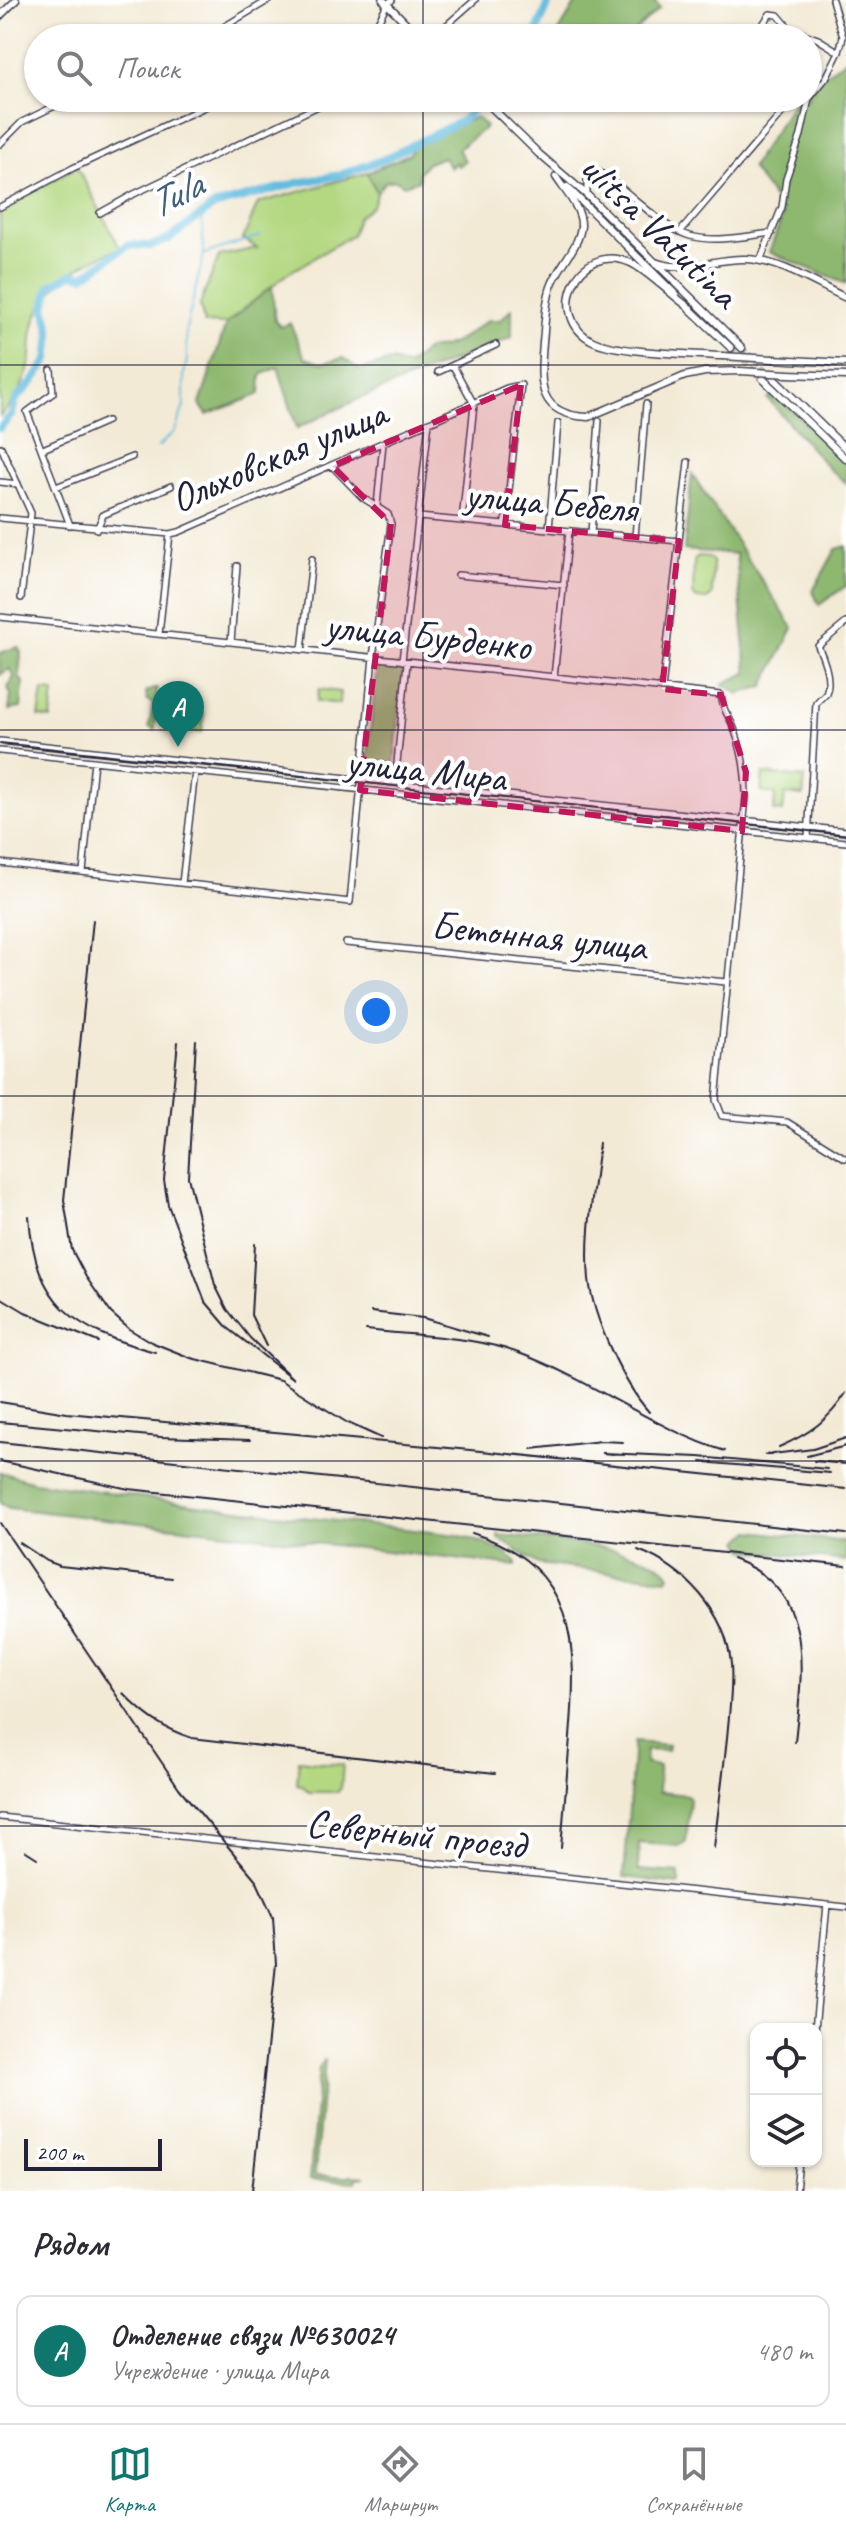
<!DOCTYPE html>
<html lang="ru">
<head>
<meta charset="utf-8">
<style>
  :root { --surface:#fff; --page:#f2f2f3; --text:#2b2b33; --muted:#7c7c81; --line:#e1e1e2; --accent:#0f766e }
  body { margin:0; font-family:Caveat,sans-serif; background:var(--page); color:var(--text) }
  .controls { position:absolute; right:24px; bottom:24px; display:grid; overflow:hidden; border-radius:16px; box-shadow:0 2px 6px #0004 }
  .controls button { width:72px; height:72px; display:grid; place-items:center; padding:0; border:0; border-bottom:2px solid var(--line); background:var(--surface); color:var(--text); font:40px sans-serif }
  .scale { position:absolute; left:24px; bottom:20px; width:138px; box-sizing:border-box; padding-left:8px; border:4px solid #22223b; border-top:0; font-size:22px; line-height:28px; white-space:nowrap; color:#22223b; -webkit-text-stroke:6px #fff; paint-order:stroke }
  .you { position:absolute; left:376px; top:1012px; width:28px; height:28px; margin:-20px; border:6px solid #fff; border-radius:50%; background:#1a73e8; box-shadow:0 0 0 12px #1a73e833 }
  .badge { display:grid; place-items:center; width:52px; height:52px; border-radius:50%; background:var(--accent); color:#fff; font-size:26px; font-weight:700 }
  .pin { position:absolute; translate:-50% -66px; filter:drop-shadow(0 2px 4px #0008) }
  .pin::after { content:''; position:absolute; top:42px; width:28px; height:24px; background:inherit; clip-path:polygon(0 0,100% 0,50% 100%) }
  .list { margin:0; padding:0; list-style:none }
  h2 { display:flex; justify-content:space-between; align-items:center; height:104px; margin:0; padding:0 32px; font-size:34px }
  h2 small { font-size:26px; font-weight:400; color:var(--muted) }
  .list li { display:grid; grid-template-columns:52px 1fr auto; gap:24px; align-items:center; box-sizing:border-box; height:112px; margin:0 16px 16px; padding:0 16px; border:2px solid var(--line); border-radius:16px }
  .list b { display:block; font-size:30px; white-space:nowrap }
  .list p { margin:0; font-size:26px; white-space:nowrap; color:var(--muted) }
  .list em { font-size:26px; font-style:normal; color:var(--muted) }
  .icon { flex:none; width:44px; height:44px; fill:none; stroke:currentColor; stroke-width:2; stroke-linecap:round; stroke-linejoin:round }
  .map { position:relative; flex:none; width:846px; height:2191px; overflow:hidden }
  .search { position:absolute; background:var(--surface); box-shadow:0 2px 6px #0004; left:24px; right:24px; top:24px; height:88px; display:flex; align-items:center; gap:20px; box-sizing:border-box; padding:0 28px; border-radius:44px; color:var(--muted); font-size:30px }
  .sheet { height:232px; background:var(--surface) }
  nav { display:flex; justify-content:space-around; align-items:center; box-sizing:border-box; height:112px; border-top:2px solid var(--line); background:var(--surface); font-size:22px; color:var(--muted) }
  nav a { display:grid; justify-items:center; gap:4px }
  nav .on { color:var(--accent) }
  .map>svg:first-child { display:block }
  .green { fill:#b3d881; stroke:#6a7d5e; stroke-width:2 }
  .forest { fill:#8eb86f; stroke:#586d55; stroke-width:2 }
  .lines { fill:none; stroke-linecap:round; stroke-linejoin:round }
  .stream { stroke:#62bcdf; stroke-width:2 }
  .river { stroke:#62bcdf; stroke-width:8 }
  .major-tunnel { stroke:#c9c2b6; stroke-width:6; stroke-dasharray:6 3; stroke-linecap:butt }
  .minor-casing { stroke:#414052; stroke-width:8 }
  .major-casing { stroke:#414052; stroke-width:9 }
  .minor { stroke:#fff; stroke-width:5 }
  .major { stroke:#fff; stroke-width:6 }
  .tram { stroke:#22223b; stroke-width:2 }
  .rail { stroke:#22223b; stroke-width:2 }
  .major-bridge-casing { stroke:#414052; stroke-width:9; stroke-linecap:butt }
  .major-bridge { stroke:#fff; stroke-width:6 }
  .marked { fill:#c2185b; fill-opacity:0.2; stroke:#c2185b; stroke-width:6; stroke-dasharray:16 10; stroke-linejoin:round }
  .grid { fill:none; stroke:#22223b; stroke-width:2; stroke-opacity:0.55 }
  .labels { text-anchor:middle; stroke-width:8; stroke-linejoin:round; paint-order:stroke }
  .street-label { font-size:40px; fill:#22223b; stroke:#fff }
  .water-label { font-size:42px; font-style:italic; fill:#3c607d; stroke:#fff }
</style>
</head>
<body>
<div class="map">
<svg width="846" height="2191" viewBox="0 0 846 2191">
  <rect width="100%" height="100%" fill="#fff"/>
  <filter id="ink" filterUnits="userSpaceOnUse"><feTurbulence type="fractalNoise" baseFrequency=".0125" numOctaves="2"/><feDisplacementMap in="SourceGraphic" scale="16" xChannelSelector="R" yChannelSelector="G"/><feConvolveMatrix kernelMatrix="1 2 1 2 8 2 1 2 1" color-interpolation-filters="sRGB"/></filter>
  <filter id="wash" filterUnits="userSpaceOnUse"><feTurbulence type="fractalNoise" baseFrequency=".006" numOctaves="4" result="noise"/><feDisplacementMap in="SourceGraphic" scale="32" xChannelSelector="R" yChannelSelector="G"/><feGaussianBlur stdDeviation="1.8" result="paint"/><feColorMatrix in="noise" values="0 0 0 0 0 0 0 0 0 0 0 0 0 0 0 0 0 1.4 0 .05"/><feComposite in="paint" operator="in"/></filter>
  <g filter="url(#wash)">
    <rect width="100%" height="100%" fill="#f3ead5"/>
    <path class="green" d="M77,167L120,248C81,262 42,287 33,330C31,340 32,351 30,362C26,381 15,403 0,416V210Z
      M367,173L377,192L372,206L358,217L352,235L287,274L226,324L204,323L200,305L219,256L257,248L243,239L258,203Z
      M698,556L709,557L713,562L712,595L707,599H697L693,595L694,561Z
      M319,689L340,692L339,704L317,701Z
      M43,691L54,692L51,719L39,717Z
      M184,711L204,713L202,732L182,730Z
      M763,774L805,778L803,796L785,794L783,812L774,811L775,794L761,792Z
      M299,1760L343,1765L341,1788L338,1792H309L302,1785L297,1784Z"/>
    <path class="forest" d="M578,0H653L660,8L633,33L623,38H555Z
      M846,59V284L769,252L782,218L779,206L751,168L796,98H808V87Z
      M520,98H566C551,108 541,111 524,106Z
      M476,117L486,127L458,149L465,161L458,166L456,162L450,168L443,157L426,164L418,173L419,180L404,185L396,180L385,182L377,192L367,173L409,154L414,146Z
      M272,286L275,321L281,327L290,323L305,358L322,363L343,358L360,370L392,361L407,366L428,349L443,347L458,341L488,320H500L512,309V337L359,399L297,428L278,367L261,375L260,394L207,415L200,404L226,324Z
      M773,392L846,464V483L829,469L768,399Z
      M692,474L793,628L764,686L739,694L723,684L747,673L736,554L684,550Z
      M846,546V586L819,605L813,591L836,549Z
      M18,647L21,653L19,677L23,682L21,708L9,710L11,694L8,688L14,676L9,669L0,675V653Z
      M377,667L404,670L394,765L367,762Z
      M157,688L155,730L149,727L153,704L147,700L146,692Z
      M0,1472L34,1482L205,1506L457,1535C479,1541 499,1547 516,1562V1566L9,1508L0,1503Z
      M751,1531L846,1542V1561L745,1550L740,1541Z
      M498,1535C529,1539 661,1546 670,1576L667,1579L538,1564L498,1538Z
      M634,1742L668,1745L667,1751L646,1750L645,1764L659,1766L658,1792L687,1795L690,1799L686,1842L681,1846L639,1843L638,1870L679,1873V1884L624,1877Z
      M325,2060L315,2172L316,2175L345,2177L352,2175L366,2176L357,2177L356,2182L310,2179L319,2066Z"/>
    <g class="lines">
      <path class="stream" d="M622,0L627,6
        M204,254L260,236
        M158,447L175,431L184,406V374L187,360L186,329L204,254L202,217L214,206"/>
      <path class="river" d="M534,38L550,0
        M0,428L12,414L16,399L33,382L48,360L51,334L45,307L50,286L72,274L84,276L128,245L151,246L169,239L214,206L297,183L340,175L382,160L463,120L476,106"/>
    </g>
  </g>
  <g filter="url(#ink)">
    <g class="lines">
      <path class="major-tunnel" d="M731,348L763,379
        M742,348L774,379"/>
      <g class="minor-casing">
        <path id="minor" d="M205,38L269,0
          M351,38L377,24L387,4L392,0
          M427,38L440,31L475,0
          M754,38L770,14L778,15L790,29L818,39L839,52
          M0,144L22,122L71,98
          M587,194V180L593,171H597C628,188 657,226 690,236C716,243 747,236 772,233
          M0,207L73,168L224,98
          M100,213L134,194L335,98
          M680,232L782,113
          M760,261L782,207L786,179L801,135L809,99L826,78L839,52L843,37L832,0
          M453,366L474,404L462,521
          M51,370L53,393L27,412L70,525
          M438,372L496,345
          M1,447L31,513L21,598
          M43,449L107,421
          M0,482L18,484
          M56,487L132,457
          M377,506L383,443
          M419,517L679,541
          M0,518L170,534L179,532L507,388L521,385L505,525
          M97,529L103,515L171,486
          M549,529L558,423
          M591,533L599,421
          M635,537L646,404
          M458,575L564,585
          M0,617L721,695C724,716 730,715 735,731C743,753 746,774 746,797L716,1100L722,1116L787,1122L845,1158
          M159,634L170,534
          M231,642L237,566
          M302,650L312,559
          M402,661L429,422
          M554,677L569,531
          M662,689L688,462
          M0,741L846,831
          M0,751L846,842
          M395,783L407,663
          M808,838L816,703C817,702 825,694 826,693C832,680 823,657 818,646L846,623
          M0,863L350,902L373,657L391,524L388,514L363,498L332,466
          M83,872L94,761
          M182,883L195,772
          M346,943L726,982
          M0,1817L846,1907
          M815,2029L827,1905
          M796,2191L799,2161"/>
      </g>
      <g class="major-casing">
        <path id="major" d="M383,0L421,38
          M0,16L16,0
          M482,98L539,154L587,195L742,348
          M556,177C565,191 582,209 581,226C579,248 558,266 551,287C545,304 545,323 543,342C540,382 536,415 588,417L685,376L705,372L740,371
          M567,187L676,295
          M655,262C685,274 716,257 747,259C781,261 816,284 846,298
          M689,308L731,348
          M690,308C675,298 645,269 631,263C576,239 545,318 593,341C618,353 692,354 722,356
          M773,359L846,363
          M788,374L846,376
          M763,379L846,459
          M774,379L846,449"/>
      </g>
      <use href="#minor" class="minor"/>
      <use href="#major" class="major"/>
      <path class="tram" d="M0,743L846,835
        M26,1851L37,1858"/>
      <path class="rail" d="M93,920L64,1200L72,1250L86,1277L111,1313L129,1329L151,1342L191,1358L280,1380L346,1422L381,1438
        M178,1042L164,1180L168,1205L205,1301L228,1328L293,1379L250,1338L227,1309L215,1285L188,1177L196,1040
        M599,1143C594,1188 585,1234 589,1279C593,1318 623,1383 649,1412
        M29,1216C35,1305 74,1330 155,1352
        M255,1244L251,1315L266,1346
        M0,1297L25,1312L98,1342
        M371,1312L423,1318L488,1337
        M366,1330C417,1336 476,1336 524,1355C592,1381 657,1430 725,1451
        M0,1402L67,1413L481,1451L846,1489
        M0,1422L161,1437L250,1440
        M0,1442L846,1534
        M779,1447C809,1434 829,1420 846,1393
        M532,1449L601,1441L623,1442
        M613,1454L602,1453L699,1457L827,1469
        M771,1455H765L813,1449L846,1438
        M807,1456L846,1446
        M0,1461L129,1489L846,1566
        M814,1461L846,1464
        M701,1462L830,1473
        M0,1523L179,1788L256,1880L273,1917L276,1964L252,2191
        M472,1533C577,1567 578,1643 570,1737C567,1774 564,1811 561,1848
        M20,1543L47,1561L60,1566L172,1578
        M638,1550C685,1568 726,1612 731,1664C733,1688 729,1713 727,1738C723,1775 718,1811 714,1848
        M733,1559C817,1590 802,1671 795,1742
        M123,1693C144,1715 163,1729 192,1738L495,1773"/>
      <g class="major-bridge-casing">
        <path id="major-bridge" d="M722,356L773,359
          M740,371L788,374"/>
      </g>
      <use href="#major-bridge" class="major-bridge"/>
    </g>
  </g>
  <path class="marked" d="M521,385L505,525L679,541L662,689L721,695L746,772L742,831L360,790L391,524L332,466Z"/>
  <path class="grid" d="M423,0V38M423,98V2191M0,365H846M0,730H846M0,1096H846M0,1461H846M0,1826H846"/>
  <g class="labels">
    <g class="street-label">
      <text transform="translate(660 230) rotate(44)" y="14">ulitsa Vatutina</text>
      <text transform="translate(278 455) rotate(-23)" y="14">Ольховская улица</text>
      <text transform="translate(551 501) rotate(5)" y="14">улица Бебеля</text>
      <text transform="translate(428 635) rotate(6)" y="14">улица Бурденко</text>
      <text transform="translate(426 769) rotate(6)" y="14">улица Мира</text>
      <text transform="translate(539 935) rotate(6)" y="14">Бетонная улица</text>
      <text transform="translate(416 1833) rotate(6)" y="14">Северный проезд</text>
    </g>
    <g class="water-label">
      <text transform="translate(174 193) rotate(-26)" y="15">Tula</text>
    </g>
  </g>
</svg>
<div class="controls">
<button><svg class="icon" aria-label="locate" viewBox="0 0 24 24"><circle cx="12" cy="12" r="6"/><path d="M12 2v4M12 18v4M2 12h4M18 12h4"/></svg></button>
<button><svg class="icon" aria-label="layers" viewBox="0 0 24 24"><path d="M12 4l9 5-9 5-9-5zM3 14l9 5 9-5"/></svg></button>
</div>
<div class="scale">200 m</div>
<div class="you"></div>
<div class="pin badge" style="left:178px;top:747px">A</div>
<div class="search"><svg class="icon" aria-label="search" viewBox="0 0 24 24"><circle cx="10" cy="10" r="6"/><path d="M15 15l6 6"/></svg>Поиск</div>
</div>
<section class="sheet">
<h2>Рядом<small></small></h2>
<ul class="list">
<li><span class="badge">A</span><div><b>Отделение связи №630024</b><p>Учреждение · улица Мира</p></div><em>480 m</em></li>
</ul>
</section>
<nav>
<a class="on"><svg class="icon" aria-label="map" viewBox="0 0 24 24"><path d="M3 6l6-2 6 2 6-2v14l-6 2-6-2-6 2zM9 4v14M15 6v14"/></svg>Карта</a>
<a><svg class="icon" aria-label="directions" viewBox="0 0 24 24"><path d="M12 3l9 9-9 9-9-9zM9 14v-3h6M13 9l2 2-2 2"/></svg>Маршрут</a>
<a><svg class="icon" aria-label="saved" viewBox="0 0 24 24"><path d="M7 4h10v16l-5-4-5 4z"/></svg>Сохранённые</a>
</nav>
</body>
</html>
